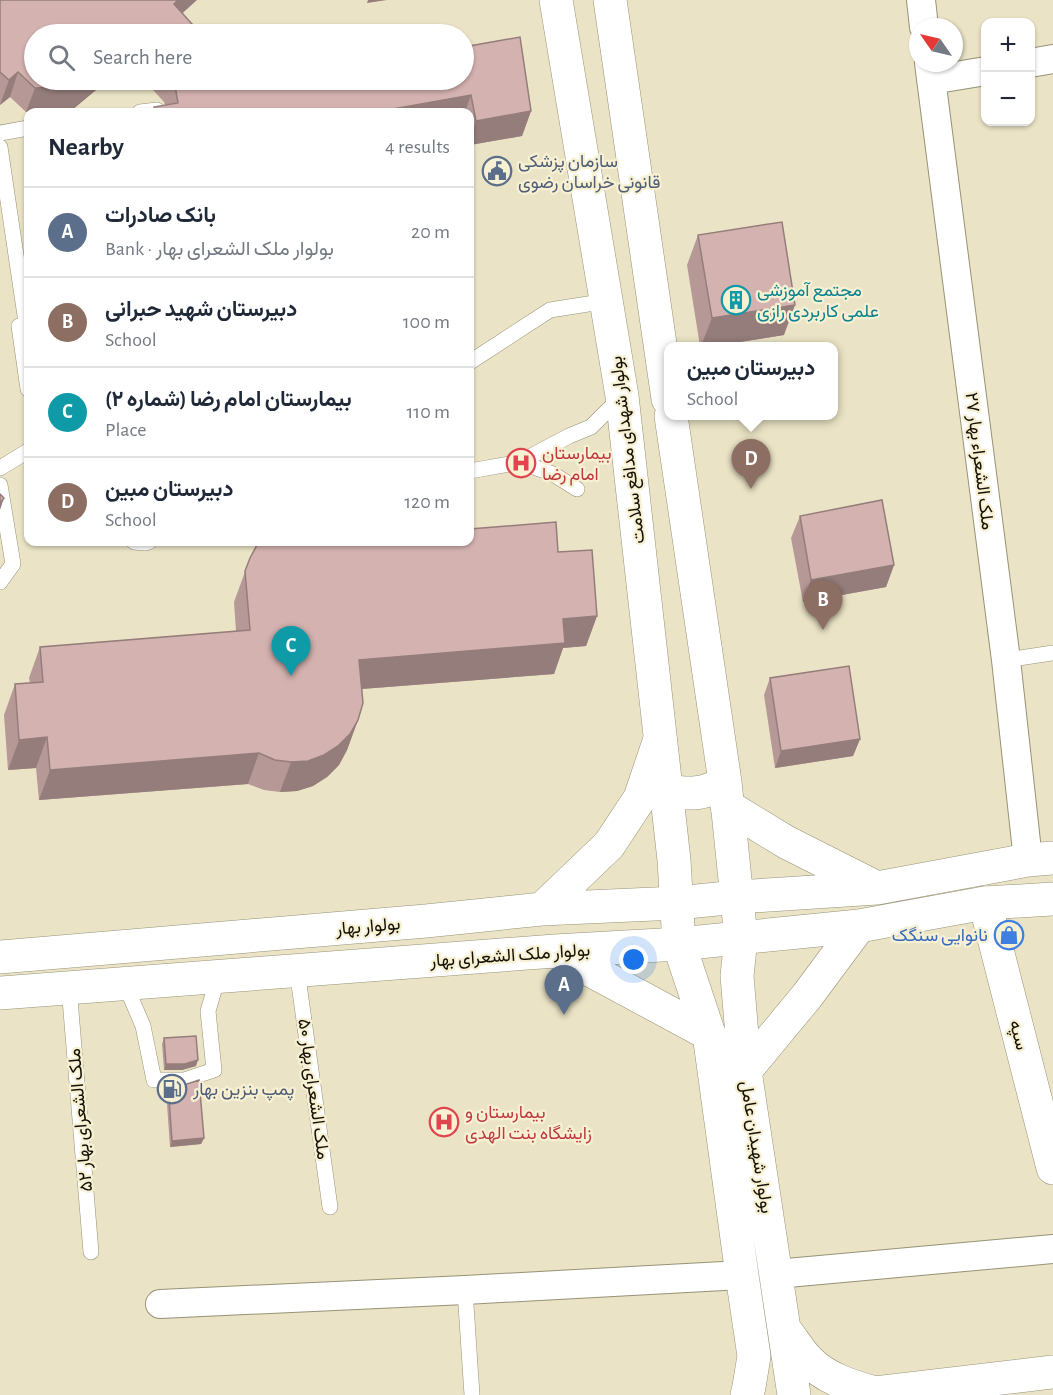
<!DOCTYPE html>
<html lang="en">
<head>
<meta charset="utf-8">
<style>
  :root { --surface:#fff; --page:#f6f6f7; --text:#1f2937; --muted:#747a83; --line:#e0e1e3; --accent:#0b8043 }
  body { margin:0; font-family:"Alegreya Sans",Vazirmatn,sans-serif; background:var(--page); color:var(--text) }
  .controls { position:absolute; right:18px; top:18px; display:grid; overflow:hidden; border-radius:12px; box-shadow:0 2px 4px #0004 }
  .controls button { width:54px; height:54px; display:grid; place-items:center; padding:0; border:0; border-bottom:2px solid var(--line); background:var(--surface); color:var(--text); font:30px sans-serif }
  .compass { position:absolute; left:909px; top:18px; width:54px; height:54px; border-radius:50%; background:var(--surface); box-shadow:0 2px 4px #0004; rotate:304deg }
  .you { position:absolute; left:634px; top:960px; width:21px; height:21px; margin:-15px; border:4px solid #fff; border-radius:50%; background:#1a73e8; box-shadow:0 0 0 9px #1a73e833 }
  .badge { display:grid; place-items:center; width:39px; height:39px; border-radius:50%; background:var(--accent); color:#fff; font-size:20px; font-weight:700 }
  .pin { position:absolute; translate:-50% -50px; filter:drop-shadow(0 2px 3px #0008) }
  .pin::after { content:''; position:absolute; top:32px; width:21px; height:18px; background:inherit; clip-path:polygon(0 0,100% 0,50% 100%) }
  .popup { position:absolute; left:664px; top:342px; width:174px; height:78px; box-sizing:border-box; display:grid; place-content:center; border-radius:12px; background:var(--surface); filter:drop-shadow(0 2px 4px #0005); font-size:20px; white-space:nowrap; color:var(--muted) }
  .popup b { font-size:22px; color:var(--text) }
  .popup::after { content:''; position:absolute; left:50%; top:100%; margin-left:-12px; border:12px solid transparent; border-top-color:var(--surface) }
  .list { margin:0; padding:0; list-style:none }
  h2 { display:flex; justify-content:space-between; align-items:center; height:78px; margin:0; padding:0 24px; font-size:26px }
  h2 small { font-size:20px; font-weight:400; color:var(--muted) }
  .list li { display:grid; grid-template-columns:39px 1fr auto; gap:18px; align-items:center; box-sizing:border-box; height:90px; padding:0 24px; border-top:2px solid var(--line) }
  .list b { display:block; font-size:22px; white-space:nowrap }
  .list p { margin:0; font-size:20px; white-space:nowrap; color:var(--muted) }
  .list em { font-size:20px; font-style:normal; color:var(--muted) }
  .icon { flex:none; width:33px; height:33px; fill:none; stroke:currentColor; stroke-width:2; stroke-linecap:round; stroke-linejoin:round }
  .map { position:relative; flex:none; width:1053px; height:1395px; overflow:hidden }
  .search { position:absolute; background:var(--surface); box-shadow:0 2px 4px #0004; left:24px; top:24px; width:450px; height:66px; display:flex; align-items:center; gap:15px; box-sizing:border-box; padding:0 21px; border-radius:33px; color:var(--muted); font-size:22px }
  .panel { position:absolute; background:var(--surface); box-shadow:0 2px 4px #0004; left:24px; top:108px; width:450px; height:438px; border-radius:12px }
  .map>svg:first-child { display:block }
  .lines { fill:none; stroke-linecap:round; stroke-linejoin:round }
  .service-casing { stroke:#989276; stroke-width:16 }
  .minor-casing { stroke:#989276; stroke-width:30 }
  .tertiary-casing { stroke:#989276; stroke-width:34 }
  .primary-casing { stroke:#989276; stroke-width:34 }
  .service { stroke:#fff; stroke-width:15 }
  .minor { stroke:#fff; stroke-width:28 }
  .tertiary { stroke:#fff; stroke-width:33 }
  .primary { stroke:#fff; stroke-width:33 }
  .wall { fill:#b69997 }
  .shaded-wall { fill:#947d7b }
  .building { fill:#d4b2b0; stroke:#947d7b; stroke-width:1.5 }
  .labels { text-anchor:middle; stroke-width:4.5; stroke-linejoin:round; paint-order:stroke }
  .service-label { font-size:18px; fill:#4e5e75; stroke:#f7f0d2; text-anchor:start }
  .culture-label { font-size:18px; fill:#0d838f; stroke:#f7f0d2; text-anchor:start }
  .street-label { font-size:18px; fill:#131006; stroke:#f7f0d2 }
  .health-label { font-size:18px; fill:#be3a42; stroke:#f7f0d2; text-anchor:start }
  .shop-label { font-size:18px; fill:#366cbe; stroke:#f7f0d2; text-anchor:end }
</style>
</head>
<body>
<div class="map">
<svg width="1053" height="1395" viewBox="0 0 1053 1395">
  <rect width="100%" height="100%" fill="#eae3c5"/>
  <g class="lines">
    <g class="service-casing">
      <path id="service" d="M140,112L157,110
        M0,133L28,128
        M0,147L28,336
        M19,326L28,389
        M470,362L550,310L607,301
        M520,462L553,474L577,489
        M0,468L28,451
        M470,471L520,462L569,436L591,427L620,398
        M0,485L13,564L0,582
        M134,542L145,543L149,542
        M1006,660L1053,653
        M297,970L330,1207
        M125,984L143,1026L154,1080H184L214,1070L208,1011L218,977
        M69,987L91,1252
        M465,1290L472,1395"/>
    </g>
    <g class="minor-casing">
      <path id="minor" d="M921,0L924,27
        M929,63L1006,660L1028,860
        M1030,63L1053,59
        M931,80L986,71
        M776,1274L1053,1249
        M160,1304L465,1290L742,1275"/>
    </g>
    <g class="tertiary-casing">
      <path id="tertiary" d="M556,0L622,396L674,860L679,944L709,1034L742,1275L754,1356L749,1387L747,1395
        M610,0L668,399
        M671,416L725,782L741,938L737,976L745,1071L794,1395
        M666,790C689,795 704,795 725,782
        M985,903L1053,1168
        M785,1330C793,1340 800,1352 808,1360C826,1379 851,1386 875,1393L1053,1372"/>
    </g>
    <g class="primary-casing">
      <path id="primary" d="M727,806L786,842L877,888
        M542,909L609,845L640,798L660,739
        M555,951L709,1034
        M0,957L426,921L542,909L677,903L737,897L877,888L1028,860L1053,858
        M0,993L555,951L679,944L859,926L985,903L1053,899
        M745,1071L807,996L859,926"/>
    </g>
    <use href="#service" class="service"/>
    <use href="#minor" class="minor"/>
    <use href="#tertiary" class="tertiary"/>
    <use href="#primary" class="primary"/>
  </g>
  <path class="wall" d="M0,0L34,34V80H108L72,110L26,112L10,97L0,105Z
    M144,80H464L531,111L522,136L470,145V112H152L154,107L165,105L164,102Z
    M698,235L784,335L714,346H700L687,265Z
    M800,516L894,565L886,587L803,602L791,538Z
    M558,552L597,616L586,646L563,648L554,674L362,689L358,720L347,750L339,765L327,777L313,786L297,791L280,792L264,790L248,784L39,800L36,768L8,770L4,715L15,684L30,683L29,678L40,647L236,631L234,602L250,558Z
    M770,678L860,739L853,756L775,768L764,695Z
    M164,1038L196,1066L182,1070H164L162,1044Z
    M168,1084L204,1138L201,1144L170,1147L166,1090Z"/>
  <path class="shaded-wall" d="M178,0H197L165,29L174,4Z
    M368,0H387L367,3Z
    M18,72L10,97L0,105L9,80Z
    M88,80H108L72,110L26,112L35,88Z
    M471,95L465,112H376Z
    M531,111L522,136L470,145V139L476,121Z
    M795,305L784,335L714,346H701L712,318Z
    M4,498L0,510V503Z
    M894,565L886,587L803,602L811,580Z
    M597,616L586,646L563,648L554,674L348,690L359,660L563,619Z
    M358,720L347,750L339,765L327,777L313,786L297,791L280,792L291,762Z
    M47,737L36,768L8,770L19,740Z
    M860,739L853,756L775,768L781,751Z
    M259,753L248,784L39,800L50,770Z
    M198,1060L196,1066L182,1070H164L166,1064Z
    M204,1138L201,1144L170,1147L172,1141Z"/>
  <path class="building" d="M0,0H178L174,4L201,34H34V80H88L81,86L35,88L18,72L9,80L0,72Z
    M520,37L531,111L476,121L471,95L376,112H155L154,107L178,103L174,80H464V47Z
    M782,222L795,305L712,318L698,235Z
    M0,494L4,498L0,503Z
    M882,500L894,565L811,580L800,516Z
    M556,522L558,552L592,550L597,616L563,619L565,643L359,660L363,703L358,720L350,734L338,746L324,755L308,761L291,762L275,760L259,753L50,770L47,737L19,740L15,684L43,682L40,647L250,630L245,571L250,558L257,545L261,542H470V529Z
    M849,666L860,739L781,751L770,678Z
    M196,1036L198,1060L185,1064H166L164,1038Z
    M199,1080L204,1138L172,1141L168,1084H187Z"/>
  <defs>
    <g id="civic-ring" transform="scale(1.5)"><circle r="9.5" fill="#f7f0d2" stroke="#5c6f8a" stroke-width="1.5"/><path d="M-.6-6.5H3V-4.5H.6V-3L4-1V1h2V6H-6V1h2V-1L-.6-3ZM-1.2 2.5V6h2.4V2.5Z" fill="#5c6f8a"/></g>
    <g id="building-ring" transform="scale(1.5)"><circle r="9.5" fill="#f7f0d2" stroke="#0f9aa8" stroke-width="1.5"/><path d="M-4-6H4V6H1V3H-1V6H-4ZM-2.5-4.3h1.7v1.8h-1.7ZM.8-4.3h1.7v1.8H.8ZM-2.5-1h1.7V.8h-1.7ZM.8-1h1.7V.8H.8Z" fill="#0f9aa8"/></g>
    <g id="hospital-ring" transform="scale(1.5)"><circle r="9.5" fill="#f7f0d2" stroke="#e0444e" stroke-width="1.5"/><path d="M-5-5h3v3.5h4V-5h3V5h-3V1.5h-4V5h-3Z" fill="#e0444e"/></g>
    <g id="shop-ring" transform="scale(1.5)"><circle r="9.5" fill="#f7f0d2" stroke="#3f7fe0" stroke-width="1.5"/><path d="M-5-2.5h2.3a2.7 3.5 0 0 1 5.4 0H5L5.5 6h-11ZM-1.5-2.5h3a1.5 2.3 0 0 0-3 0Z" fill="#3f7fe0"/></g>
    <g id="fuel-ring" transform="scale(1.5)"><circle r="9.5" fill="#f7f0d2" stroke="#5c6f8a" stroke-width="1.5"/><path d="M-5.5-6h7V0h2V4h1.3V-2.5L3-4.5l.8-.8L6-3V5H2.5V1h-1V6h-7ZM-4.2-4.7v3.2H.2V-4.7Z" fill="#5c6f8a"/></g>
  </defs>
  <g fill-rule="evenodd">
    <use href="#civic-ring" x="497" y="171"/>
    <use href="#building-ring" x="736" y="300"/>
    <use href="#hospital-ring" x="521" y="463"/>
    <use href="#shop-ring" x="1009" y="935"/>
    <use href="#fuel-ring" x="172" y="1089"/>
    <use href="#hospital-ring" x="444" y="1122"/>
  </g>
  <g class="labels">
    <g class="service-label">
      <text x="518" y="167">سازمان پزشکی<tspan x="518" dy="21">قانونی خراسان رضوی</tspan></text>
      <text x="193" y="1095">پمپ بنزین بهار</text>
    </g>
    <g class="culture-label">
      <text x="757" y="296">مجتمع آموزشی<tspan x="757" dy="21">علمی کاربردی رازی</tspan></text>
    </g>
    <g class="street-label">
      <text transform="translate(627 450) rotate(-97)" y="6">بولوار شهدای مدافع سلامت</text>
      <text transform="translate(980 461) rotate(83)" y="6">ملک الشعراء بهار ۲۷</text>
      <text transform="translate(368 926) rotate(-5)" y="6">بولوار بهار</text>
      <text transform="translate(510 955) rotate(-4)" y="6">بولوار ملک الشعرای بهار</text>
      <text transform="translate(1019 1035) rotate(76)" y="6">سپه</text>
      <text transform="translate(314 1089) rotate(82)" y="6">ملک الشعرای بهار ۵۰</text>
      <text transform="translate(80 1120) rotate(-95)" y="6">ملک الشعرای بهار ۵۲</text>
      <text transform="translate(757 1147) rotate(81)" y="6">بولوار شهیدان عامل</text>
    </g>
    <g class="health-label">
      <text x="542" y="459">بیمارستان<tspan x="542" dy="21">امام رضا</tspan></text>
      <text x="465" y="1118">بیمارستان و<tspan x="465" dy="21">زایشگاه بنت الهدی</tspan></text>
    </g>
    <g class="shop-label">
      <text x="988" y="941">نانوایی سنگک</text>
    </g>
  </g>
</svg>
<div class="controls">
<button>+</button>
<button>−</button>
</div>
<svg class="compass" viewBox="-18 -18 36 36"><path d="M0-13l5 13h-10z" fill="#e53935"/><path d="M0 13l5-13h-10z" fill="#747a83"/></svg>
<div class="you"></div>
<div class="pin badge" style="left:564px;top:1015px;background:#5c6f8a">A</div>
<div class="pin badge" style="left:823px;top:630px;background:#8d6e63">B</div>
<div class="pin badge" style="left:291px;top:676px;background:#0f9aa8">C</div>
<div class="pin badge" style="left:751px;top:489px;background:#8d6e63">D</div>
<div class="popup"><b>دبیرستان مبین</b>School</div>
<div class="search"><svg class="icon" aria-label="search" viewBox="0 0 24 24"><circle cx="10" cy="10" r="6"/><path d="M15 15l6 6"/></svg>Search here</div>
<section class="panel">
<h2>Nearby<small>4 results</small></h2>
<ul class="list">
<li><span class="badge" style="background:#5c6f8a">A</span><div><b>بانک صادرات</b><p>Bank · بولوار ملک الشعرای بهار</p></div><em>20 m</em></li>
<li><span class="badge" style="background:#8d6e63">B</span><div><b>دبیرستان شهید حبرانی</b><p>School</p></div><em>100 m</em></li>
<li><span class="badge" style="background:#0f9aa8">C</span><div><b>بیمارستان امام رضا (شماره ۲)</b><p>Place</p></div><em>110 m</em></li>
<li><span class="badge" style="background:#8d6e63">D</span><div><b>دبیرستان مبین</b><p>School</p></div><em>120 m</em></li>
</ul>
</section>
</div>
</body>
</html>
